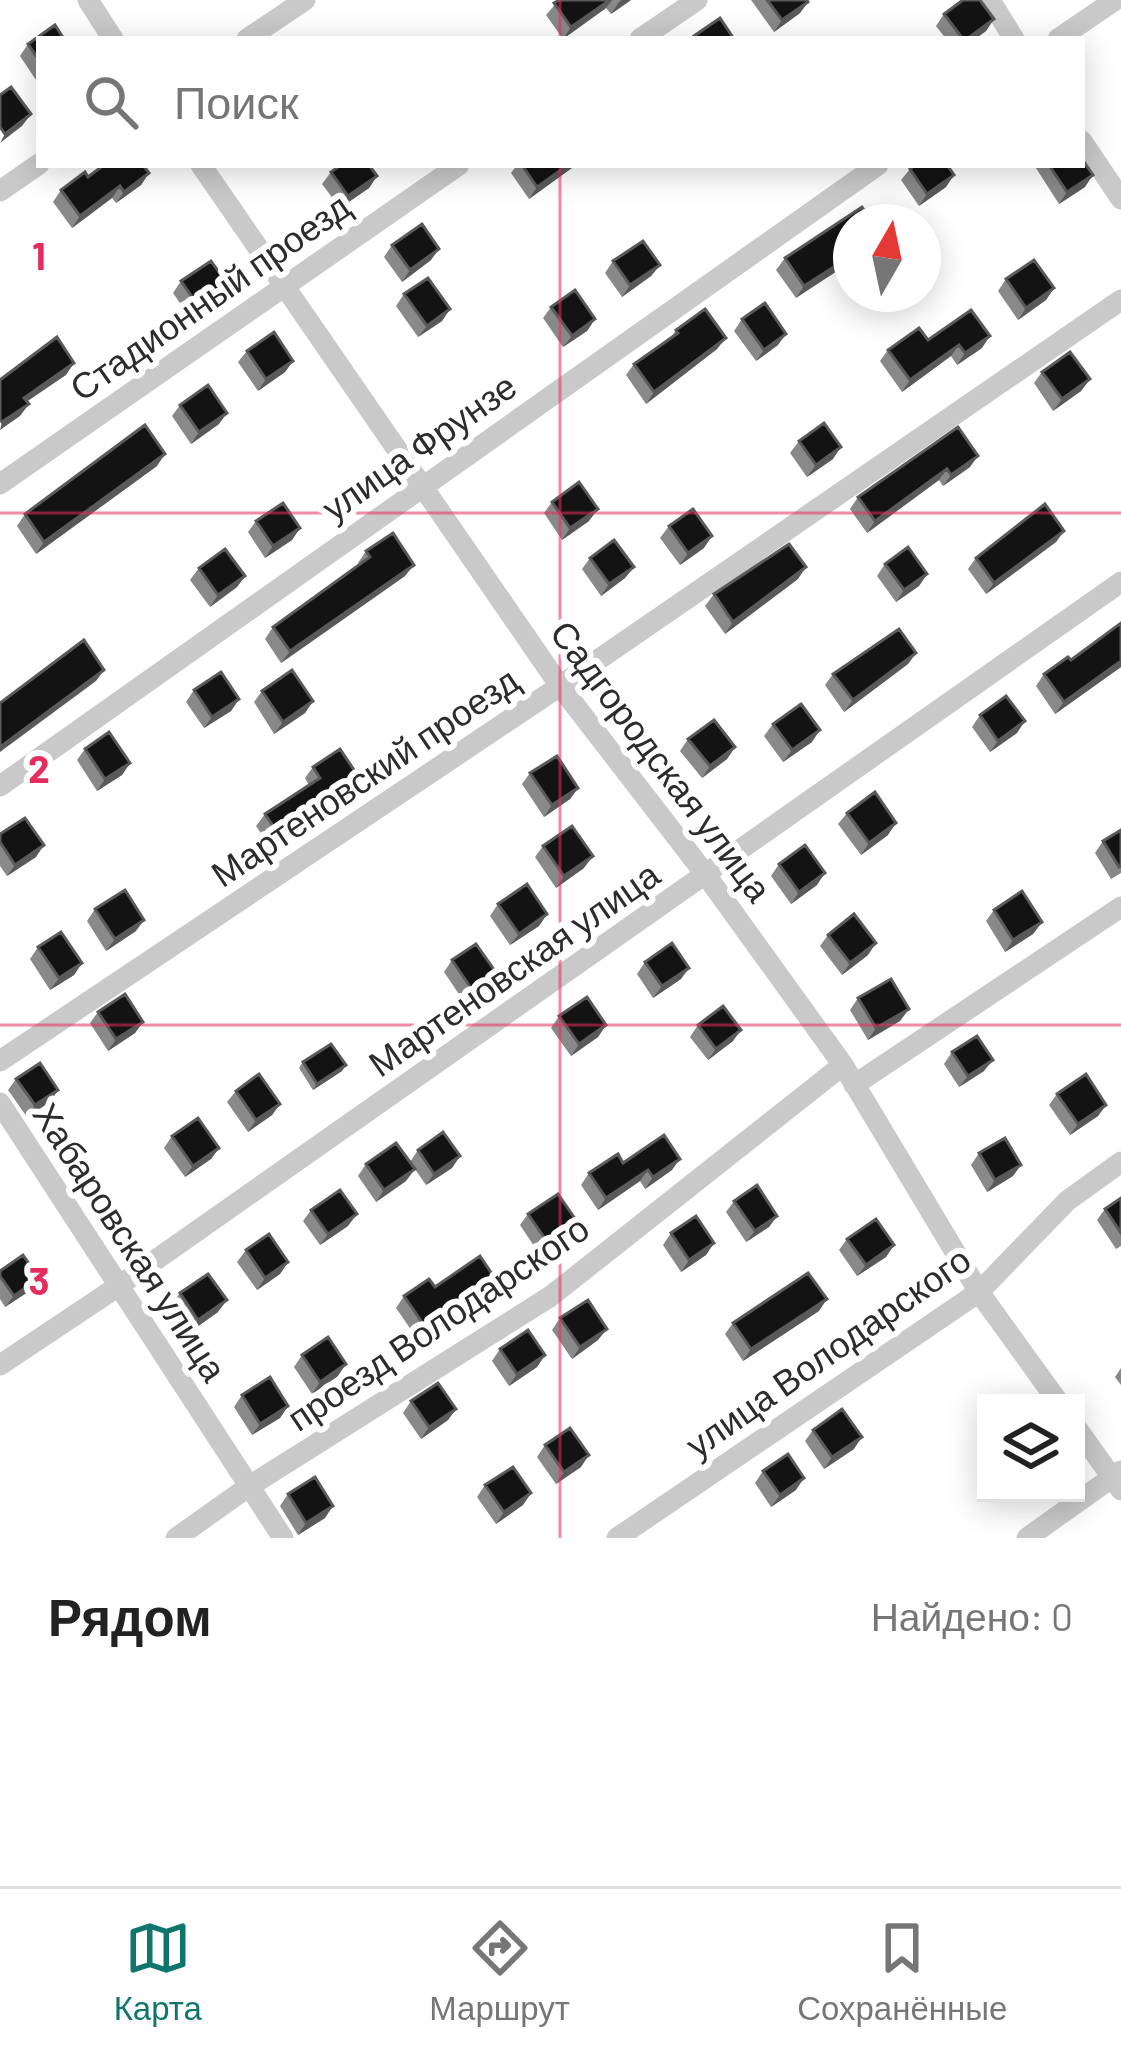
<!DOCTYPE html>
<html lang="ru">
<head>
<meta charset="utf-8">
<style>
  :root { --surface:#fff; --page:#f6f6f6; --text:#222; --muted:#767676; --line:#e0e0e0; --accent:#0f766e }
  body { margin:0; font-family:Barlow,sans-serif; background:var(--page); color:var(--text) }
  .controls { position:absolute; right:36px; bottom:36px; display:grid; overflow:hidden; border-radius:0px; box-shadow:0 6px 30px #0003 }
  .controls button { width:108px; height:108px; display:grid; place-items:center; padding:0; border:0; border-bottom:3px solid var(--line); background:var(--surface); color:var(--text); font:60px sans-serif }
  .compass { position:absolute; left:833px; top:204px; width:108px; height:108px; border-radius:50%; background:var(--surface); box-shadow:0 6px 30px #0003; rotate:9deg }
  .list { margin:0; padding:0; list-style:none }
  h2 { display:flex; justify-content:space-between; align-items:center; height:156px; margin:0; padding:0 48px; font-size:51px }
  h2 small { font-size:39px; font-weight:400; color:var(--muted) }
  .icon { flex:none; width:66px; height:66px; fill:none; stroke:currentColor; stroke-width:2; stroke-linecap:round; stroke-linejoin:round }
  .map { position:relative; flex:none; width:1121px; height:1538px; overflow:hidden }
  .search { position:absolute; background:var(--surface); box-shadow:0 6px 30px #0003; left:36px; right:36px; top:36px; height:132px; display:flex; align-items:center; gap:30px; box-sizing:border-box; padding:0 42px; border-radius:0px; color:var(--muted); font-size:45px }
  .sheet { height:348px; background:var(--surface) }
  nav { display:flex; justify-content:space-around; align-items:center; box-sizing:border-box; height:168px; border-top:3px solid var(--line); background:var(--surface); font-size:33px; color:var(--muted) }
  nav a { display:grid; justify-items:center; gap:6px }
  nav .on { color:var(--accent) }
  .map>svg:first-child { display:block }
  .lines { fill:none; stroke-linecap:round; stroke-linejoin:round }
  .minor { stroke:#c9c9c9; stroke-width:21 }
  .wall { fill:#898989 }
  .shaded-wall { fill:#5a5a5a }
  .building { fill:#131313; stroke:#5a5a5a; stroke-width:3 }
  .grid { fill:none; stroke:#e62b5d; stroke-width:3; stroke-opacity:0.55 }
  .labels { text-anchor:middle; stroke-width:12; stroke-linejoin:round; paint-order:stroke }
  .street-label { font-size:36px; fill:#2c2c2c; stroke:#fff }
  .grid-label { font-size:39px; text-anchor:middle; font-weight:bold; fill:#e62b5d; stroke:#fff; stroke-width:12; stroke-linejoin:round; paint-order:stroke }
</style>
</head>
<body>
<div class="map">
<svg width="1121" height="1538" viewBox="0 0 1121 1538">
  <rect width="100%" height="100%" fill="#fff"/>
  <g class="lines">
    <path class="minor" d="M88,0L113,39
      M990,0L1014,39
      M247,39L305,0
      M640,39L697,0
      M1058,39L1115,0
      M1082,141L1121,199
      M201,165L560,686L706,875L843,1065L979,1292L1059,1403
      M0,191L39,164
      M0,484L459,165
      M0,786L878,165
      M0,1061L560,686L1121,300
      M854,1085L1121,907
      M0,1103L283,1538
      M0,1365L120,1285L1121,582
      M1076,1427L1121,1490
      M176,1538L248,1487L551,1296L843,1065
      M617,1538L979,1292L1067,1201L1121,1162
      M1027,1538L1121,1471"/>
  </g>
  <path class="wall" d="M559,0H631L611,14L606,8L563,39L546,15Z
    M751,0H807L808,2L800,13L774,32Z
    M944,14L994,19L986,31L975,39H946L936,26Z
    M39,39L38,83L20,56L28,44Z
    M517,165H576L529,199L511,173Z
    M1034,165H1082L1085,187L1059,204Z
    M910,169L946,187L919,206L901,180Z
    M331,172L377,176L369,188L340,208L322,184Z
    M149,173L141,185L116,203L112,198L72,228L53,202L61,190L88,177Z
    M872,222L796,298L776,270L785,258Z
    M392,245L431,260L402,282L384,257Z
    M613,261L660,265L651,276L622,297L605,273Z
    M1006,279L1054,288L1046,300L1018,320L998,291Z
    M181,281L231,289L223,301L193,322L173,293Z
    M404,294L450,309L442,321L418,337L396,306Z
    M551,307L595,319L587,331L563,347L543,318Z
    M742,319L778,345L756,361L734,331Z
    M676,330L717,349L646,404L626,375L634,364L671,338Z
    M928,340L982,348L957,365L951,356L902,392L880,361L888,350Z
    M247,351L293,361L285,372L258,391L238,362Z
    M1042,372L1090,379L1081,391L1053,411L1034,383Z
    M180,405L219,424L191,444L172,416Z
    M958,427L970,467L943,486L939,480L867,533L850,509L858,497Z
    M799,441L833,459L807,477L790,453Z
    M157,466L36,554L17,526L25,514Z
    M552,502L589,521L562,540L544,513Z
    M256,521L300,528L292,540L265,558L248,532Z
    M669,526L704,548L680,565L660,538Z
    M1064,531L1056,542L986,594L968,569L976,558Z
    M366,551L405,576L281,663L265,639L273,627L359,565L358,563Z
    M590,558L634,567L625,578L601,596L582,569Z
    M885,564L927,574L919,586L896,602L877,576Z
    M199,568L245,576L237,587L210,607L190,580Z
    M798,579L725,634L705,606L714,594Z
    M1121,623V667L1055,714L1036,686L1044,674L1071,660Z
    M916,653L908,664L844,712L825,685L833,674Z
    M194,690L239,699L231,711L204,728L186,702Z
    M262,691L313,701L305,713L274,734L254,702Z
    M980,715L1017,733L990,752L972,727Z
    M773,724L812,742L783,762L764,736Z
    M688,739L735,747L727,759L702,778L680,751Z
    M85,749L130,763L122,775L97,791L77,760Z
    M313,767L358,776L349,787L310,813L306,830L273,851L256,826L265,814L309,785L305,778Z
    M530,773L578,788L570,799L544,817L522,784Z
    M847,813L888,835L861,855L838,824Z
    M1121,830V873L1111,879L1095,853L1103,841Z
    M0,834L36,857L7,876L0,866Z
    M543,846L584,868L556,888L535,857Z
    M779,864L817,885L791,904L771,876Z
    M498,904L547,914L539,926L510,945L490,916Z
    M95,909L136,931L106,951L87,921Z
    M994,910L1042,922L1033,934L1005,952L986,921Z
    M828,935L868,955L842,975L820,946Z
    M38,947L82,963L74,975L50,990L30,959Z
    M452,960L497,974L489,986L465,1003L444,972Z
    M645,962L681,979L653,998L637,974Z
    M858,998L900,1021L868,1040L850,1010Z
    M98,1012L143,1022L135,1033L108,1051L90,1023Z
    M559,1016L606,1025L598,1037L571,1056L551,1028Z
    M698,1025L733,1041L708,1060L690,1037Z
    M952,1052L984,1071L959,1087L944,1064Z
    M303,1062L342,1071L313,1090L299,1068Z
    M16,1079L58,1090L50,1102L27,1117L8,1090Z
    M236,1091L280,1104L272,1115L248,1132L227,1102Z
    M1057,1094L1106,1105L1098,1116L1070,1135L1049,1105Z
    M172,1136L219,1148L211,1159L185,1177L164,1148Z
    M418,1150L460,1156L452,1168L426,1185L410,1162Z
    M979,1153L1013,1176L987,1192L971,1165Z
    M623,1163L672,1170L645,1189L640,1181L598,1210L581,1185L589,1173Z
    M366,1164L406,1181L376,1202L358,1176Z
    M1121,1198V1246L1116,1249L1097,1220L1105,1209Z
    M734,1201L777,1216L769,1227L746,1242L726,1212Z
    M311,1210L348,1226L320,1245L303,1221Z
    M528,1214L570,1235L540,1255L520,1225Z
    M671,1233L714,1243L706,1255L681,1272L663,1245Z
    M847,1239L894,1245L886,1257L857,1276L839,1250Z
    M246,1250L288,1262L280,1274L257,1290L237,1262Z
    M0,1271L31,1290L5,1307L0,1299Z
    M498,1283L490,1294L464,1312L460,1306L416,1337L396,1308L404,1296L435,1287Z
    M180,1293L218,1312L190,1332L171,1305Z
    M819,1311L743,1361L725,1334L733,1323Z
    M560,1318L598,1340L572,1359L552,1330Z
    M500,1349L545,1355L537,1367L509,1386L492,1361Z
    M302,1355L338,1376L312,1394L294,1367Z
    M1121,1368V1385L1115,1377Z
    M242,1395L288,1406L280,1418L252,1435L234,1407Z
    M411,1401L456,1409L448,1420L421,1439L403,1413Z
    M813,1430L854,1449L824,1469L805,1441Z
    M545,1445L581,1467L556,1484L537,1457Z
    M763,1471L796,1490L771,1507L755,1483Z
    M485,1485L531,1493L523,1505L496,1524L477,1497Z
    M288,1494L325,1518L298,1535L280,1506Z"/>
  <path class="shaded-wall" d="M610,0H612L606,8L563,39L571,27Z
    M622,0H631L611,14L619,2Z
    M808,2L800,13L774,32L782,20Z
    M994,19L986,31L975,39H967Z
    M31,114L22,126L0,143L5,134Z
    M568,165H576L529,199L537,187Z
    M149,173L141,185L116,203L124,192Z
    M954,175L946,187L919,206L927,194Z
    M1093,175L1085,187L1059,204L1067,192Z
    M377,176L369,188L340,208L348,196Z
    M120,186L112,198L72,228L80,216Z
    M439,249L431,260L402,282L410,270Z
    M851,256V262L796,298L804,286Z
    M660,265L651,276L622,297L630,285Z
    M1054,288L1046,300L1018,320L1026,308Z
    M231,289L223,301L193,322L201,310Z
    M450,309L442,321L418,337L427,326Z
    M595,319L587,331L563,347L572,336Z
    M786,334L778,345L756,361L764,350Z
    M990,336L982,348L957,365L965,353Z
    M726,338L717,349L646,404L654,392Z
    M959,345L951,356L902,392L910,380Z
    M293,361L285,372L258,391L266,379Z
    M74,363L66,375L16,409L24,398Z
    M1090,379L1081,391L1053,411L1062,399Z
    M29,404L20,416L0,430L2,422Z
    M227,413L219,424L191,444L199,432Z
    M841,447L833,459L807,477L816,465Z
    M165,454L157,466L36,554L44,542Z
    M978,456L970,467L943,486L951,475Z
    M947,469L939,480L867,533L875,521Z
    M598,509L589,521L562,540L570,528Z
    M300,528L292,540L265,558L273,546Z
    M1064,531L1056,542L986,594L994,583Z
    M712,536L704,548L680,565L688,553Z
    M414,565L405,576L281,663L290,651Z
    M634,567L625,578L601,596L609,584Z
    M806,567L798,579L725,634L733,622Z
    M927,574L919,586L896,602L904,590Z
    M245,576L237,587L210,607L218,595Z
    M916,653L908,664L844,712L853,700Z
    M1121,661V667L1055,714L1064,702Z
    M104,670L96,681L0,752V747Z
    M239,699L231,711L204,728L212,717Z
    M313,701L305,713L274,734L283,722Z
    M1025,721L1017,733L990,752L998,741Z
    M820,730L812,742L783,762L792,750Z
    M735,747L727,759L702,778L710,766Z
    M130,763L122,775L97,791L105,779Z
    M358,776L349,787L299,820L308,809Z
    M578,788L570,799L544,817L552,805Z
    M314,818L306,830L273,851L282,839Z
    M896,823L888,835L861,855L869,843Z
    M44,845L36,857L7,876L15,865Z
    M593,856L584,868L556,888L564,876Z
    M825,873L817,885L791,904L799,892Z
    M547,914L539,926L510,945L519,934Z
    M144,920L136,931L106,951L115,939Z
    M1042,922L1033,934L1005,952L1013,940Z
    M876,943L868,955L842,975L850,963Z
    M82,963L74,975L50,990L59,978Z
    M689,968L681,979L653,998L662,986Z
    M497,974L489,986L465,1003L473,991Z
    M909,1009L900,1021L868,1040L876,1028Z
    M143,1022L135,1033L108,1051L116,1039Z
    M606,1025L598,1037L571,1056L579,1044Z
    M741,1030L733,1041L708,1060L716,1049Z
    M993,1060L984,1071L959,1087L968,1076Z
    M346,1065L342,1071L313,1090L317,1084Z
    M58,1090L50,1102L27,1117L35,1105Z
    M280,1104L272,1115L248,1132L256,1120Z
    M1106,1105L1098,1116L1070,1135L1078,1124Z
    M219,1148L211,1159L185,1177L193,1166Z
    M460,1156L452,1168L426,1185L434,1174Z
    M680,1159L672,1170L645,1189L653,1177Z
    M1021,1165L1013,1176L987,1192L995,1180Z
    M415,1169L406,1181L376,1202L384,1190Z
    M648,1170L640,1181L598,1210L606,1198Z
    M357,1214L348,1226L320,1245L328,1234Z
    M777,1216L769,1227L746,1242L755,1231Z
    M578,1223L570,1235L540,1255L548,1243Z
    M714,1243L706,1255L681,1272L689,1260Z
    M894,1245L886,1257L857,1276L866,1265Z
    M288,1262L280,1274L257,1290L265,1278Z
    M39,1278L31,1290L5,1307L14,1296Z
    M498,1283L490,1294L464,1312L472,1300Z
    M468,1295L460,1306L416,1337L424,1325Z
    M827,1299L819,1311L743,1361L751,1349Z
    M227,1300L218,1312L190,1332L198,1320Z
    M607,1329L598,1340L572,1359L580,1347Z
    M545,1355L537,1367L509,1386L517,1374Z
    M346,1364L338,1376L312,1394L320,1382Z
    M288,1406L280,1418L252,1435L260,1424Z
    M456,1409L448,1420L421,1439L429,1427Z
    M862,1437L854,1449L824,1469L832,1457Z
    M589,1455L581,1467L556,1484L564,1472Z
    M804,1478L796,1490L771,1507L780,1495Z
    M531,1493L523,1505L496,1524L504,1512Z
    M333,1506L325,1518L298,1535L306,1523Z"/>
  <path class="building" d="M559,0H610L571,27L554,3Z
    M767,0H807L808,2L782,20Z
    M963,0H980L994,19L967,39H963L944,14Z
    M720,18L734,39H696L694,36Z
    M55,25L64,39H39V60L28,44Z
    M11,87L31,114L5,134L0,127V95Z
    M1082,159L1093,175L1067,192L1049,165H1082Z
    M104,165H143L149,173L124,192L120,186L80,216L61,190L85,172L88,177Z
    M341,165H369L377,176L348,196L331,172Z
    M522,165H568L537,187Z
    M915,165H947L954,175L927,194L910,169Z
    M862,207L872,222H851V256L804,286L785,258Z
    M422,224L439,249L410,270L392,245Z
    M643,241L660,265L630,285L613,261Z
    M1034,260L1054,288L1026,308L1006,279Z
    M211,261L231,289L201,310L181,281Z
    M428,278L450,309L427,326L404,294Z
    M575,290L595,319L572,336L551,307Z
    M765,303L786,334L764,350L742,319Z
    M705,309L726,338L654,392L634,364L678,333L676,330Z
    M971,310L990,336L965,353L959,345L910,380L888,350L919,328L928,340Z
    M274,332L293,361L266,379L247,351Z
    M57,337L74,363L24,398L29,404L2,422L0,420V380Z
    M1070,352L1090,379L1062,399L1042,372Z
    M208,385L227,413L199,432L180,405Z
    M824,423L841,447L816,465L799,441Z
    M145,425L165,454L44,542L25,514Z
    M958,427L978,456L951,475L947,469L875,521L858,497Z
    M579,482L598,509L570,528L552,502Z
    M283,503L300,528L273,546L256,521Z
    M1045,504L1064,531L994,583L976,558Z
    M693,509L712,536L688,553L669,526Z
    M393,533L414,565L290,651L273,627L370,557L366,551Z
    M614,540L634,567L609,584L590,558Z
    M789,544L806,567L733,622L714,594Z
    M908,547L927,574L904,590L885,564Z
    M225,549L245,576L218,595L199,568Z
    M1121,623V661L1064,702L1044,674L1068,657L1071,660Z
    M899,629L916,653L853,700L833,674Z
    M84,640L104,670L0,747V703Z
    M292,670L313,701L283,722L262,691Z
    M221,672L239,699L212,717L194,690Z
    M1006,696L1025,721L998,741L980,715Z
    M801,704L820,730L792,750L773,724Z
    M714,720L735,747L710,766L688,739Z
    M109,732L130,763L105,779L85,749Z
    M340,749L358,776L308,809L314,818L282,839L265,814L320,778L313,767Z
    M557,756L578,788L552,805L530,773Z
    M875,792L896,823L869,843L847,813Z
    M25,818L44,845L15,865L0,842V834Z
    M572,826L593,856L564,876L543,846Z
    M1121,830V866L1119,867L1103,841Z
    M805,845L825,873L799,892L779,864Z
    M527,884L547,914L519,934L498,904Z
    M125,890L144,920L115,939L95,909Z
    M1022,891L1042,922L1013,940L994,910Z
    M854,914L876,943L850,963L828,935Z
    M61,932L82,963L59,978L38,947Z
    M672,943L689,968L662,986L645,962Z
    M476,944L497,974L473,991L452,960Z
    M891,979L909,1009L876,1028L858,998Z
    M125,994L143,1022L116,1039L98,1012Z
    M587,997L606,1025L579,1044L559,1016Z
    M723,1006L741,1030L716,1049L698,1025Z
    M977,1036L993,1060L968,1076L952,1052Z
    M331,1044L346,1065L317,1084L303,1062Z
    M40,1063L58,1090L35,1105L16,1079Z
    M259,1074L280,1104L256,1120L236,1091Z
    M1086,1074L1106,1105L1078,1124L1057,1094Z
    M198,1118L219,1148L193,1166L172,1136Z
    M443,1132L460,1156L434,1174L418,1150Z
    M664,1135L680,1159L653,1177L648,1170L606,1198L589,1173L618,1154L623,1163Z
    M1005,1138L1021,1165L995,1180L979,1153Z
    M396,1143L415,1169L384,1190L366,1164Z
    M757,1185L777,1216L755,1231L734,1201Z
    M340,1190L357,1214L328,1234L311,1210Z
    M558,1194L578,1223L548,1243L528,1214Z
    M1121,1198V1233L1105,1209Z
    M696,1216L714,1243L689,1260L671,1233Z
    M876,1219L894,1245L866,1265L847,1239Z
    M269,1234L288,1262L265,1278L246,1250Z
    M23,1255L39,1278L14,1296L0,1276V1271Z
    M480,1256L498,1283L472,1300L468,1295L424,1325L404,1296L429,1279L435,1287Z
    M808,1273L827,1299L751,1349L733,1323Z
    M208,1274L227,1300L198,1320L180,1293Z
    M588,1300L607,1329L580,1347L560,1318Z
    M528,1330L545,1355L517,1374L500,1349Z
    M328,1337L346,1364L320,1382L302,1355Z
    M270,1377L288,1406L260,1424L242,1395Z
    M438,1383L456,1409L429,1427L411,1401Z
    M842,1409L862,1437L832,1457L813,1430Z
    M570,1428L589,1455L564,1472L545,1445Z
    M788,1454L804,1478L780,1495L763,1471Z
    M513,1467L531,1493L504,1512L485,1485Z
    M315,1477L333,1506L306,1523L288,1494Z"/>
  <path class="grid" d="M560,0V39M560,165V1538M0,513H1121M0,1025H1121"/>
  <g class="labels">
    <g class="street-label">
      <text transform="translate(210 297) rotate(-35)" y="13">Стадионный проезд</text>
      <text transform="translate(419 447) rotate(-35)" y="13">улица Фрунзе</text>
      <text transform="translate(661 761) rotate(53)" y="13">Садгородская улица</text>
      <text transform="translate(365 777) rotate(-34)" y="13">Мартеновский проезд</text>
      <text transform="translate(514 969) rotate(-35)" y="13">Мартеновская улица</text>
      <text transform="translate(130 1242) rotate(57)" y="13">Хабаровская улица</text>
      <text transform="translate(438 1323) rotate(-34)" y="13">проезд Володарского</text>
      <text transform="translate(828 1352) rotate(-35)" y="13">улица Володарского</text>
    </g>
  </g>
  <g class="grid-label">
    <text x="39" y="270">1</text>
    <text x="39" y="783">2</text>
    <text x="39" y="1295">3</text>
  </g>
</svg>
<div class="controls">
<button><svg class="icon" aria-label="layers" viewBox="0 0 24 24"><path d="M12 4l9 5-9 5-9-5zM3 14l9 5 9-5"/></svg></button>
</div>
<svg class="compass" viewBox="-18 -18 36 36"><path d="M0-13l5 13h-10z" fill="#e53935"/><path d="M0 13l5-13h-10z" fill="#767676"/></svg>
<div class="search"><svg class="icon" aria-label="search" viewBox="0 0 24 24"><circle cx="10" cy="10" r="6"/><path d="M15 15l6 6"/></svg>Поиск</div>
</div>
<section class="sheet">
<h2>Рядом<small>Найдено: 0</small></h2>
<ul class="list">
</ul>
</section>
<nav>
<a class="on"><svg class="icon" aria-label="map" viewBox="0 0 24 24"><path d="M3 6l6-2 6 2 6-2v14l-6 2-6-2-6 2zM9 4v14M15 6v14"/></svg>Карта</a>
<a><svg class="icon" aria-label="directions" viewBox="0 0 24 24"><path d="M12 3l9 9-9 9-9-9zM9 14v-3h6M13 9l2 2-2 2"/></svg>Маршрут</a>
<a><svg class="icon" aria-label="saved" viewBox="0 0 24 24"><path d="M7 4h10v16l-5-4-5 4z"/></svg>Сохранённые</a>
</nav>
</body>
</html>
